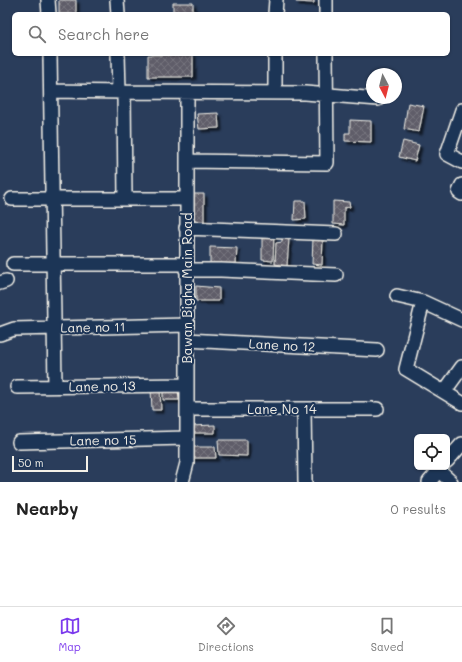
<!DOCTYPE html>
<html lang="en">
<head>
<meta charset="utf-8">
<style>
  :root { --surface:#fff; --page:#f6f6f6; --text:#222; --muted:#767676; --line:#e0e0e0; --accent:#7c3aed }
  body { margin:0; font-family:Mali,sans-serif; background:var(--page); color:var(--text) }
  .controls { position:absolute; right:12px; bottom:12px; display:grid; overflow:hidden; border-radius:6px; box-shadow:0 1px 3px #0004 }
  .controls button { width:36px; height:36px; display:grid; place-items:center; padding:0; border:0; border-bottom:1px solid var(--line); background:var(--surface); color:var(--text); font:20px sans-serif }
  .compass { position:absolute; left:366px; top:68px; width:36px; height:36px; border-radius:50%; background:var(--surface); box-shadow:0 1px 3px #0004; rotate:173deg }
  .scale { position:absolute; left:12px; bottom:10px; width:76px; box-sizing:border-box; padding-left:4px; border:2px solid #f4f1e8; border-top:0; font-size:11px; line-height:14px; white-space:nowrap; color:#f4f1e8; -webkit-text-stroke:3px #1d3557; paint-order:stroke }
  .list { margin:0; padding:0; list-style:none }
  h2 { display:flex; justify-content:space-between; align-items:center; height:52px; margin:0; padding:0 16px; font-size:17px }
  h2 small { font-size:13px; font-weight:400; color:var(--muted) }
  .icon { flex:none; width:22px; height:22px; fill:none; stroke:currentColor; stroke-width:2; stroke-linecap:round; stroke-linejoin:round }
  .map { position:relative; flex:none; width:462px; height:482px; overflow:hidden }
  .search { position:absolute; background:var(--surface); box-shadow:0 1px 3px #0004; left:12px; right:12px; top:12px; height:44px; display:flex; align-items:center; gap:10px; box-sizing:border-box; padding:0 14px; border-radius:6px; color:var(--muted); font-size:15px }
  .sheet { height:124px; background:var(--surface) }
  nav { display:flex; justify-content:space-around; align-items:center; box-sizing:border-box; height:56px; border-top:1px solid var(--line); background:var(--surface); font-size:11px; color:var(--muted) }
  nav a { display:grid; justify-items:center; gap:2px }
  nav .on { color:var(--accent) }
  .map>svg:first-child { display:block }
  .building { fill:url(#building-cross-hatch); stroke:#f4f1e8; filter:url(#shadow) }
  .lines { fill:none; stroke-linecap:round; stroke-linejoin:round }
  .minor-casing { stroke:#f4f1e8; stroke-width:16 }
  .minor { stroke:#1d3557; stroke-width:13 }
  .labels { text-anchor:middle; stroke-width:4; stroke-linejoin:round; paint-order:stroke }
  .street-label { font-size:13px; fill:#f4f1e8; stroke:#1d3557 }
</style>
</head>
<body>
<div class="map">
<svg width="462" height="482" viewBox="0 0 462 482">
  <defs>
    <pattern id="building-cross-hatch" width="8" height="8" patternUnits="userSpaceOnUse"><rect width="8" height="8" fill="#5e5d69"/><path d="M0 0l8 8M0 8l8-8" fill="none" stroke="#76757e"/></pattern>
    <filter id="shadow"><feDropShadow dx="3" dy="3" stdDeviation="1" flood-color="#0009"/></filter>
  </defs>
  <rect width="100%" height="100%" fill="#2a3d5b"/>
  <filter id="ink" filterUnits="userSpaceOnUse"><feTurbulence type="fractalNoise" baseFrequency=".025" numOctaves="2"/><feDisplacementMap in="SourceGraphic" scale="8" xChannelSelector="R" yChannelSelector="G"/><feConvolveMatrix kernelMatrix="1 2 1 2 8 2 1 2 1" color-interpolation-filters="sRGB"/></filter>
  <g filter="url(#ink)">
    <path class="building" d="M59,0H76V14H59Z
      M296,0H314V3L296,2Z
      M173,3H193V14H173Z
      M174,54H193V77H148V55H174Z
      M408,103L424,106L419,132L404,129Z
      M218,113L219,128L199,129L197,114Z
      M350,120L371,121V142L345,141V133H350Z
      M403,141L419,145L415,161L399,157Z
      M190,194H204V224L190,223Z
      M295,201H305L306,219L294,220Z
      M333,201L349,202L350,207L344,208V225L333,224Z
      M262,234H274L273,261L262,260Z
      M313,238L323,239L322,265L312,264Z
      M282,239H289L287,266L275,264L276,243L282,242Z
      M210,247L237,248L236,264L210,263Z
      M196,286L219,288V301H196Z
      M163,388H178L179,400H163Z
      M151,389H160L161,410H152Z
      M215,425V433H190V426Z
      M218,440H247V456L219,455Z
      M190,447H215L216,458H191Z"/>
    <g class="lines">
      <g class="minor-casing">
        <path id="minor" d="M48,0L49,14
          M117,0L118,14
          M275,14L276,0
          M326,14V0
          M50,54L55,386
          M118,54L119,92
          M51,91L124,92L305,93L378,99
          M124,92L125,199
          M275,93V54
          M462,110L447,154L462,162
          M187,161L327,163L326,54
          M462,185L459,192L462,194
          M12,199H187
          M186,228L336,234
          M13,264H186
          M186,270H221L336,275
          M0,283L6,281
          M397,296L423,302L462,320
          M423,302L406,369L462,403
          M0,334L14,329L187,325
          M187,340L377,350
          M17,387L187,385
          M444,392L462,367
          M187,409H377
          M304,409L305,482
          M19,442L187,438
          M447,461L462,444
          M435,467L451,482
          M182,482L187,463V93
          M429,482L442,467"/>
      </g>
      <use href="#minor" class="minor"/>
    </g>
  </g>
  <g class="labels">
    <g class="street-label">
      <text transform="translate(187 288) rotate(-90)" y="5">Bawan Bigha Main Road</text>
      <text transform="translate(93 327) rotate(-1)" y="5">Lane no 11</text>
      <text transform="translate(282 345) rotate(3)" y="5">Lane no 12</text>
      <text transform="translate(102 386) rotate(-1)" y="5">Lane no 13</text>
      <text x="282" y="414">Lane No 14</text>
      <text transform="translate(103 440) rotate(-1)" y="5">Lane no 15</text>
    </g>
  </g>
</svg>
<div class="controls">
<button><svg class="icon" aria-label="locate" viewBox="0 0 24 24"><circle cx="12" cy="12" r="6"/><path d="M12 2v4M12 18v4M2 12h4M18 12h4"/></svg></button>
</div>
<svg class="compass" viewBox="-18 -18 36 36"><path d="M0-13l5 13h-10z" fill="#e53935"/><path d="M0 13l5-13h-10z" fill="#767676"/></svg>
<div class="scale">50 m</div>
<div class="search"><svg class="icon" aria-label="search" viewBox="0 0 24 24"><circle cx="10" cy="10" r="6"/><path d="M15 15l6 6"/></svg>Search here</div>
</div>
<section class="sheet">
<h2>Nearby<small>0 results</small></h2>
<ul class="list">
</ul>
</section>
<nav>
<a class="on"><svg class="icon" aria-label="map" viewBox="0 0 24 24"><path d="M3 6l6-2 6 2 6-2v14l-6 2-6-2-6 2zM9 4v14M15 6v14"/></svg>Map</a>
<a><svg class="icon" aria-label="directions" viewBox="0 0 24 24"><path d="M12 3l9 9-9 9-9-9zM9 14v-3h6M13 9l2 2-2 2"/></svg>Directions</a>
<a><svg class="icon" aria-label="saved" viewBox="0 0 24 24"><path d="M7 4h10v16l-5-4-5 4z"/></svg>Saved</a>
</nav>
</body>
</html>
